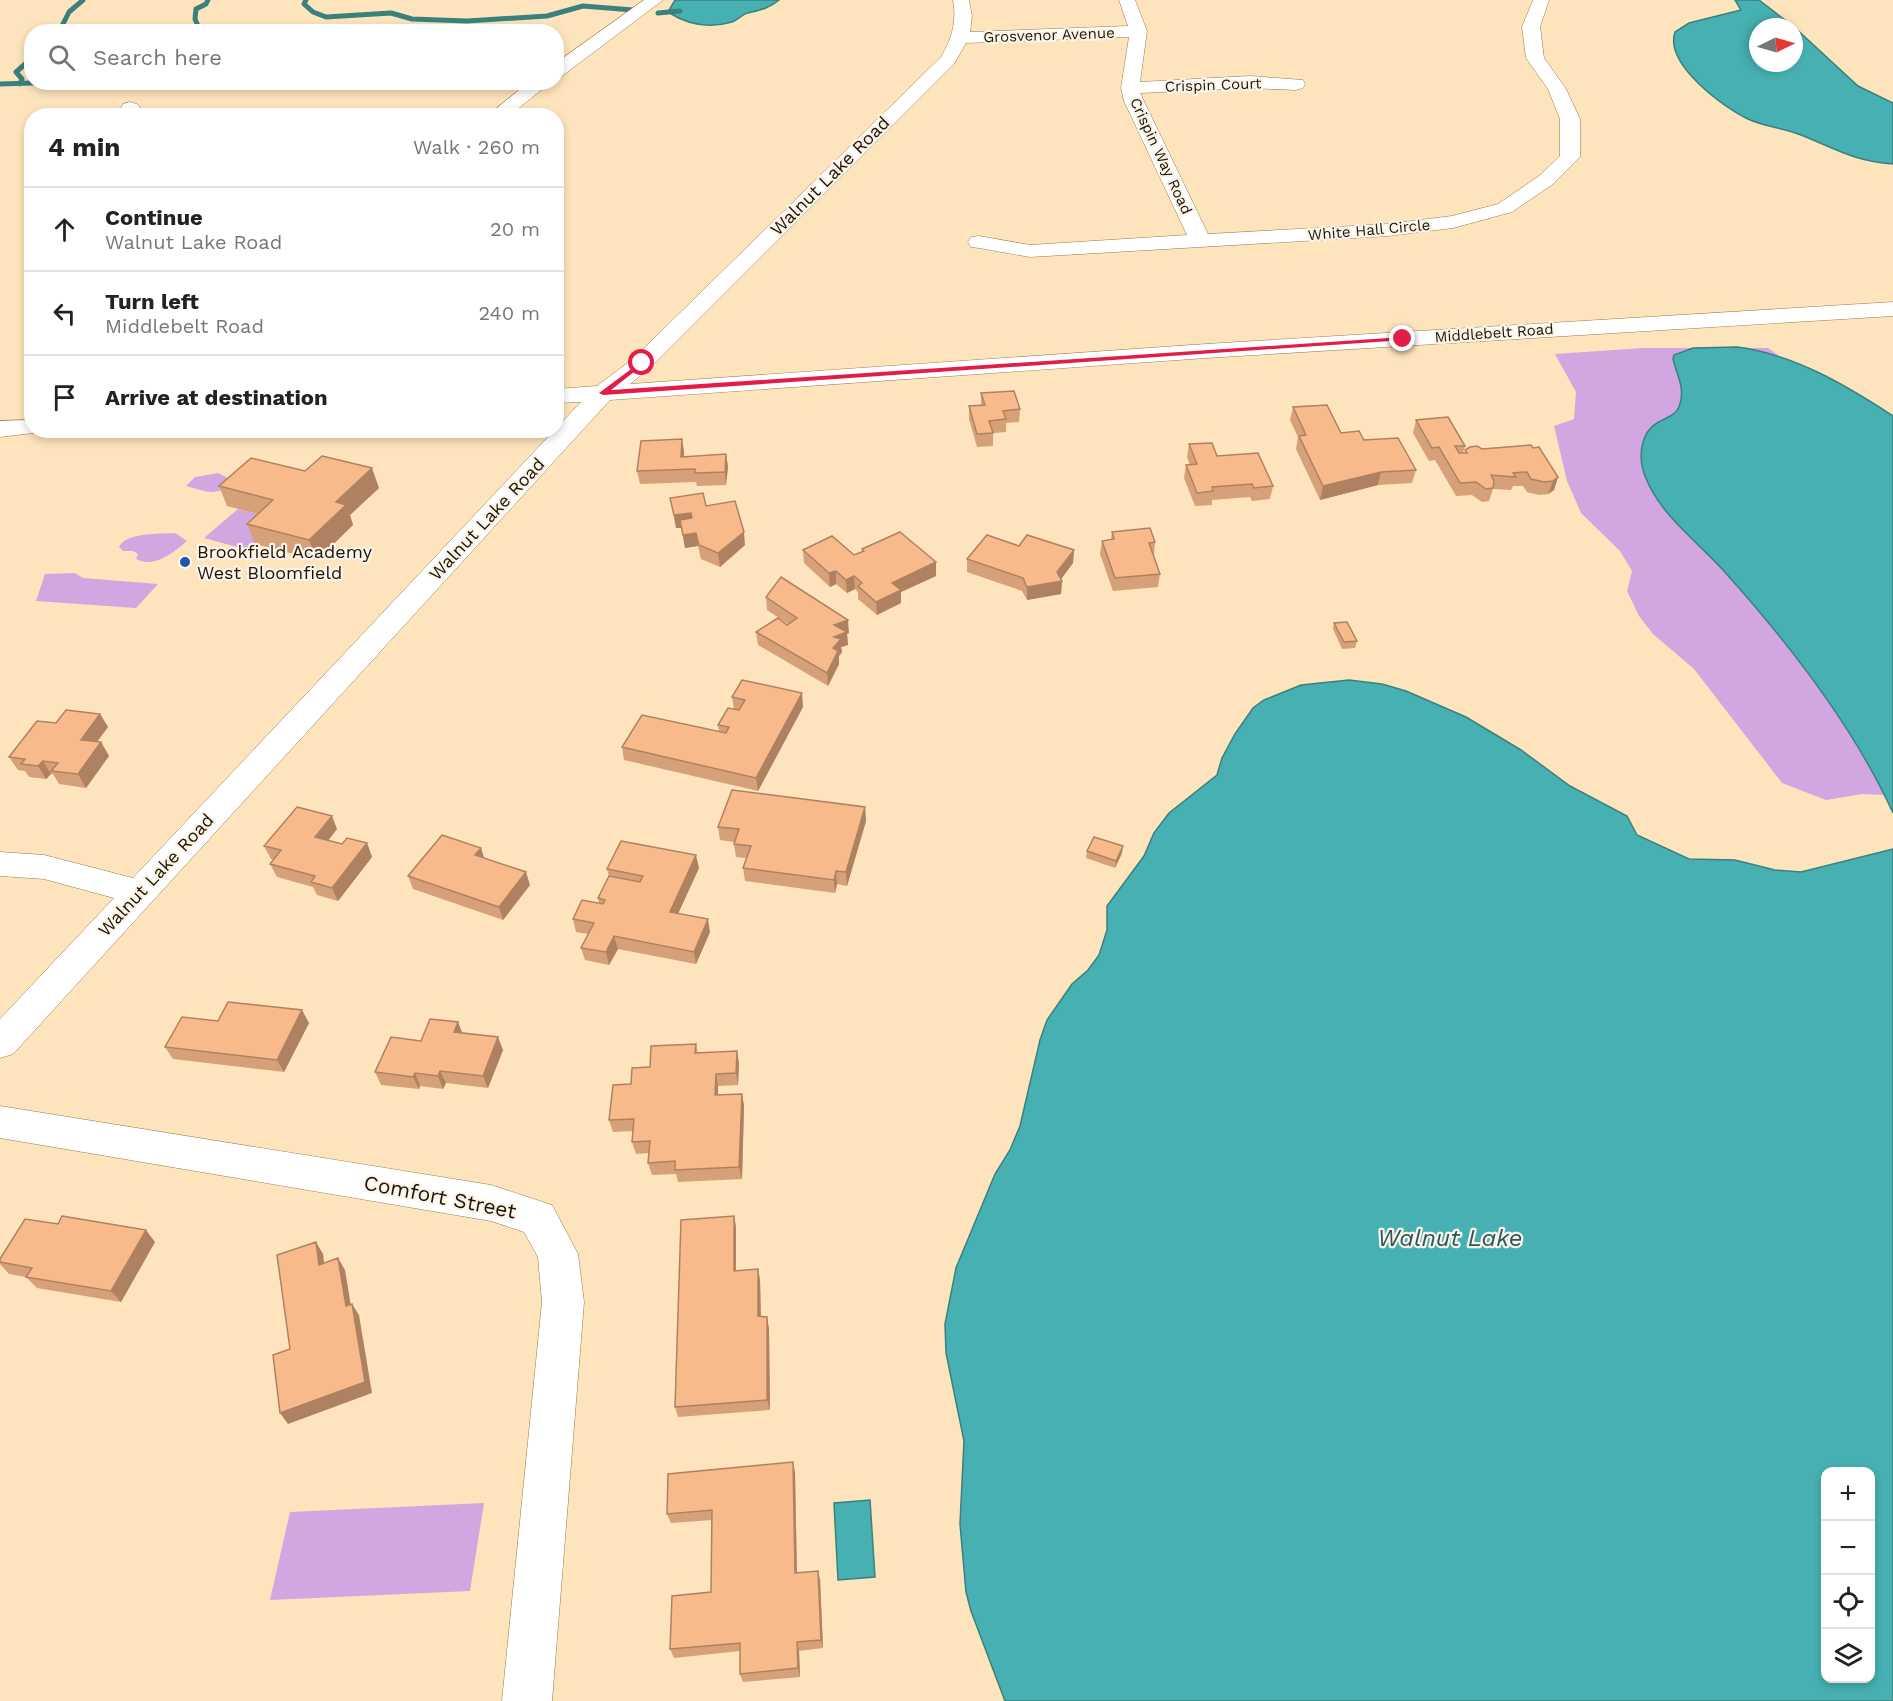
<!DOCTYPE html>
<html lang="en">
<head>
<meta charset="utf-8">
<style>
  :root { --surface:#fff; --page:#f2f2f2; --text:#222; --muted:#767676; --line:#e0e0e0 }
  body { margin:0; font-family:"Work Sans",sans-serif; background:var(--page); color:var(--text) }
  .controls { position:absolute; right:18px; bottom:18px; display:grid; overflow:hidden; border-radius:12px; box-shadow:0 3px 9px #0003 }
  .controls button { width:54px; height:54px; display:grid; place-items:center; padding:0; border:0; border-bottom:2px solid var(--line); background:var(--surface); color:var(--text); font:30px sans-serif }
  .compass { position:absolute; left:1749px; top:18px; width:54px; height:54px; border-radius:50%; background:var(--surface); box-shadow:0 3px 9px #0003; rotate:85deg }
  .stop { position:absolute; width:18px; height:18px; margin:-14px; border:4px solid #e11d48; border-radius:50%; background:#fff }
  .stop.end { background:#e11d48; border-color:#fff; box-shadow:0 2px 6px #0008 }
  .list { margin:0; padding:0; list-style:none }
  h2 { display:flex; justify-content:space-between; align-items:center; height:78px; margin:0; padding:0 24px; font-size:26px }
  h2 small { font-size:20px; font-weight:400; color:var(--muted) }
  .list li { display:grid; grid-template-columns:39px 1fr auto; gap:18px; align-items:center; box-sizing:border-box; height:84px; padding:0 24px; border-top:2px solid var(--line) }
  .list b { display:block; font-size:22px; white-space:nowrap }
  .list p { margin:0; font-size:20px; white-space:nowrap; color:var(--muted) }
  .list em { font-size:20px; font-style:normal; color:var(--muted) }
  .icon { flex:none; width:33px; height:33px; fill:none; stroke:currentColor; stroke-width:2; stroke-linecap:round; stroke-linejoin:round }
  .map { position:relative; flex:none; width:1893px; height:1701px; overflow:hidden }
  .search { position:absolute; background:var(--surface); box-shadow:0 3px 9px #0003; left:24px; top:24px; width:540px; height:66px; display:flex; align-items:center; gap:15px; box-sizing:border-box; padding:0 21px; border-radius:24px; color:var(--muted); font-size:22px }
  .panel { position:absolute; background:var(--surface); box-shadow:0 3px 9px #0003; left:24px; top:108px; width:540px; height:330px; border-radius:24px }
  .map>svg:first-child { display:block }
  .green { fill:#d2a6e0 }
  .water { fill:#46b0b3; stroke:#3a817e; stroke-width:1.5; fill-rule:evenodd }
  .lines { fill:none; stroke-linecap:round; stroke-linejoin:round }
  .stream { stroke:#3a817e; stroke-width:5 }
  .minor-casing { stroke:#97794a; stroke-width:1 }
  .minor { fill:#fff; fill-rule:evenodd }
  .wall { fill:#d6a078 }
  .shaded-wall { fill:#ae8261 }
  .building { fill:#f9ba8b; stroke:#ae8261; stroke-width:1.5 }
  .route { fill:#e11d48 }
  .poi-dot { fill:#1e58a9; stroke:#fbf4ea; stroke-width:2 }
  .labels { text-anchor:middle; stroke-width:4.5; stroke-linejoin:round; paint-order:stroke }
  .far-street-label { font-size:15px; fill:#1f1302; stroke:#fbf4ea }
  .street-label { font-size:18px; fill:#1f1302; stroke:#fbf4ea }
  .poi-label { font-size:18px; fill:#1f1302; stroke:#fbf4ea; text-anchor:start }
  .near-street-label { font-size:21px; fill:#1f1302; stroke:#fbf4ea }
  .near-water-label { font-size:24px; font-style:italic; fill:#2a5859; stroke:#fbf4ea }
</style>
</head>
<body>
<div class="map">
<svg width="1893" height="1701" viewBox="0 0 1893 1701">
  <rect width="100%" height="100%" fill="#fee4bc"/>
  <path class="green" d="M1643,348H1768L1778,355L1885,795L1862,794L1826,800L1782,783L1694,669L1653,634L1639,616L1627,591L1632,571L1620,551L1581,513L1567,481L1554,426L1574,419L1576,392L1555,354Z
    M218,473L235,482C216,497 208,492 186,486L195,477Z
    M238,509L281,520L248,550L204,538Z
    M175,533L187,541C174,552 154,569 136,559L138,554L133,551H123L119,547C126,532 160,534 175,533Z
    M75,573L83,578L158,584L136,608L36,601L45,574Z
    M484,1503L470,1591L270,1600L290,1512Z"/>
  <path class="water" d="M675,0H779C770,8 760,10 748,13C742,14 738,20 732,22C708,29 688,25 668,12Z
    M1735,0H1759L1794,27H1758V63H1794V27L1858,86L1893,103V164C1854,161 1836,149 1801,135C1784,128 1765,127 1748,119C1723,107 1664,64 1675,32L1689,23L1741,10Z
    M1737,347C1793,354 1846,385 1893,416V813C1854,727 1786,640 1723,570C1696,540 1660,515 1645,476C1638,458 1640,433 1657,423C1665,418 1675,416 1679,407C1686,389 1677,376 1673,359L1674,355L1693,348Z
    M1349,680L1382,684L1406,691L1466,717L1521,750L1570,786L1627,816L1637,835L1689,859L1735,860L1775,870L1801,872L1893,849V1701H1005L971,1611L966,1592L960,1524L964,1441L946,1353L945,1324L956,1268L995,1174L1010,1150L1020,1126L1040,1040L1047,1020L1072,984L1088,970L1099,955L1107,930V906L1144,856L1154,833L1169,813L1217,775L1222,758L1235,734L1253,708L1264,700L1301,685ZM1826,1472H1870V1678H1826Z
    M870,1500L875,1577L838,1580L834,1503Z"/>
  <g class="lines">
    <path class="stream" d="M306,0L304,4L313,12L326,17L391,13L412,19L467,21L547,16L583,6L633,10
      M658,13L680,11
      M59,32L69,12L83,0
      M195,32L198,26L195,19L196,9L206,4L208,0
      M0,84L63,82
      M20,84L22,79L16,72L32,58"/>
    <g class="minor-casing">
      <path id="minor" d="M644,0H663L562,76L556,77V63Z
        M953,0H969L972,16L970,32L1128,26L1119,0H1135L1147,31L1140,82L1250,76L1303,80L1305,84L1303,88L1296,90L1250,88L1140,93L1208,234L1388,224L1452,216L1498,204L1539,176L1560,156V119L1548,89L1526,58L1522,27L1533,0H1549L1540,27L1544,58L1566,89L1580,119V157L1553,184L1512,212L1453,228L1388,236L1030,257L979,248L971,247L968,242L971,237L979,236L1030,245L1187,235L1124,101L1121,88L1129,37L966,43L954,64L650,368L630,384L1206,344L1893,302V316L1206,358L610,400L13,1054L0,1058V1019L114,898L44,879L0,876V852L44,855L133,878L581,402L556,403V389L597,386L634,358L941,57C952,39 957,21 953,0Z
        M529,82H551L509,116H487Z
        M130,102L137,104L148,116H127L121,108L123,104Z
        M32,420V430H42L41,432L0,437V421Z
        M0,1106L491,1185L552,1205L578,1254L584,1302L552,1701H502L542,1302L538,1257L524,1232L491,1221L0,1138Z"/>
    </g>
    <use href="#minor" class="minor"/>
  </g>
  <path class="wall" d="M981,393L1020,409L1019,422L1006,423V432L993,433V446L977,447L969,419V406L981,405Z
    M1293,407L1341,433L1364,440L1416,470L1412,483L1378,485L1320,500L1296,449L1298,437L1290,420Z
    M1416,420L1465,446L1463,453H1465V450L1482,449L1558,477L1554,490L1548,494L1539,495L1527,492L1523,486H1513L1511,490L1493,489L1489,501L1482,502L1472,495L1456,496L1435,460L1429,461L1413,433Z
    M682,439L684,452V457L726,454L728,467L726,485L697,486L696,482L640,484L637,471Z
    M1189,444L1217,456L1273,486L1270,499L1252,501L1250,497L1212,500V505L1195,506L1184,478L1186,465H1190L1187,457Z
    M219,486L379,488L350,515L353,525L317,560L255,544L247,524L258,514L227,506Z
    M670,498L706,506L745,545L720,567L701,559L698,546L685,548L681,528H676Z
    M1112,532L1155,542L1154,556L1160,574L1158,587L1113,591L1100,554L1102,541L1111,540Z
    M1019,546L1074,550L1073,563L1061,579L1062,581L1061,594L1027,600L1022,591L967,572V559Z
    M862,549L936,562V576L901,592V603L877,615L858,599V592L855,589L847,593L836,584L830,587L804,563L803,550L854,555L862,552Z
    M766,597L849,633L847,634L848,645L841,647L842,652L839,656V664L828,686L758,645L756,632L787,625L788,624L767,610Z
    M1334,623L1357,641L1355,648L1342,649L1333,629Z
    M732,697L803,707L758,791L624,760L622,747L719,732L718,725L734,709Z
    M100,714L108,727L97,742H101L109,756L86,788L59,784L53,774H51L46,779L29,777L25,771L18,770L9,757L56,723Z
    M865,807L866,821L847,886L837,884L835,893L745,881L743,868L746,858L736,857L734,844V842L720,840L718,827Z
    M337,829L328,840L342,844L367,843L372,857L338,901L317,895L313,887L277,877L270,864L274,860L271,859L264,846Z
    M481,848L484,858L530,885L503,920L413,889L408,876Z
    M1087,851L1122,853L1115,868L1086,858Z
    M699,868L678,913L710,932L696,964L618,949L609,965L585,960L581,948L588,934L576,932L573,919L599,903L598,898L609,877L607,869Z
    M218,1021L309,1023L284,1072L173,1059L165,1047Z
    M458,1022L462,1033L503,1050L488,1088L446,1083L443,1089L420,1086L419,1089L381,1085L375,1072L421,1041Z
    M696,1044L698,1053L739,1063L738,1085L718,1086V1095L742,1094L744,1106L742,1179L678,1182L676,1174L652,1175L648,1163L649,1153L636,1154L632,1142L633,1131L613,1132L609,1120L631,1084L650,1067Z
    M734,1216L736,1227V1271L758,1269L760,1280L761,1317H767L769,1329L770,1410L678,1417L675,1407Z
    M155,1242L121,1302L37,1288L26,1277L9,1274L0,1264V1259Z
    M795,1472L797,1573L818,1571L820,1580L823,1648L799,1651L800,1677L743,1682L740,1674V1651L674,1658L670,1649L711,1592L712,1520L671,1523L667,1514Z"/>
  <path class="shaded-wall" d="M682,439L684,452L683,471L681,457Z
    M726,454L728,467L726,485L725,472Z
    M372,468L379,488L350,515L353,525L317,560L309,540L336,502Z
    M1381,472L1378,485L1320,500L1323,486Z
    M1558,477L1554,490L1548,494L1553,481Z
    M691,513L693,526L680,520L681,528H676L674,515Z
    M744,532L745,545L720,567L718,553Z
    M696,533L698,546L685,548L683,535Z
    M1074,550L1073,563L1059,582L1062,581L1061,594L1027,600V587L1057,572Z
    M936,562V576L901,592V603L877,615L876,602L892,583Z
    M836,571V584L830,587L829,573Z
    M854,576L855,589L847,593L846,580Z
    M848,620L849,633L847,634L848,645L841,647L842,652L839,656V664L828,686L827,673L833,648L834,625Z
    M802,693L803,707L758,791L756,778Z
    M100,714L108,727L88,753L81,740Z
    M101,742L109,756L86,788L78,774Z
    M43,761L51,774L46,779L38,766Z
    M865,807L866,821L847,886L846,872Z
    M332,816L337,829L321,850L315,837Z
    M367,843L372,857L338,901L332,888Z
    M1123,846L1122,853L1115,868L1116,861Z
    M481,848L485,861L475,855Z
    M696,855L699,868L673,925L670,912Z
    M836,871L837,884L835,893L834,880Z
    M526,872L530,885L503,920L499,907Z
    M708,919L710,932L696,964L694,952Z
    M614,936L618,949L609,965L606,952Z
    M302,1010L309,1023L284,1072L277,1060Z
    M458,1022L463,1035L454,1032Z
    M498,1037L503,1050L488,1088L483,1076Z
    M737,1051L739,1063L738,1085L736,1073Z
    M440,1071L446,1083L443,1089L438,1076Z
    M415,1073L420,1086L419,1089L413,1077Z
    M716,1074L718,1086V1107L715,1095Z
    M742,1094L744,1106L742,1179L739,1167Z
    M734,1216L736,1227V1282L734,1271Z
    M146,1230L155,1242L121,1302L111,1291Z
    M316,1242L323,1254L326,1277L319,1265Z
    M338,1258L345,1270L353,1318L346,1306Z
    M758,1269L760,1280L761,1327L758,1316Z
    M352,1304L359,1315L372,1393L288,1424L280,1413Z
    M767,1317L769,1329L770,1410L767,1400Z
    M793,1462L795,1472L797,1582L795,1573Z
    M818,1571L820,1580L823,1648L821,1640Z
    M797,1642L799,1651L800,1677L798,1668Z"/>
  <path class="building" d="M1014,391L1020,409L1003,411L1006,419L989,421L993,433L977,434L969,406L985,405L981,393Z
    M1327,405L1341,433L1359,431L1364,440L1398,438L1416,470L1381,472L1323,486L1299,436L1306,435L1293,407Z
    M1448,417L1465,446H1455L1459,453H1467L1465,450L1470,447L1477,446L1482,449L1531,445L1533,448L1539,447L1558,477L1553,481L1544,482L1531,479L1527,472L1513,473L1516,477L1491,475L1494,481L1493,488L1486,489L1476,482L1460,483L1439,447L1432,448L1416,420Z
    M682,439L681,457L726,454L725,472L695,473V469L637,471L641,441Z
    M1212,443L1217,456L1258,453L1273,486L1254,488L1252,484L1212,487L1213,491L1197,493L1186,465L1197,464L1189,444Z
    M322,456L372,468L336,502L346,505L309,540L247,524L273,500L219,486L251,458L305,471Z
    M703,493L706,506L735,501L744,532L718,553L699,545L696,533L683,535L680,520L692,518L691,513L674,515L670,498Z
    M1150,528L1155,542L1149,543L1160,574L1115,578L1102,541L1114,539L1112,532Z
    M900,532L936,562L892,583L901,590L876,602L858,586L862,583L854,576L846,580L836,571L829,573L803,550L832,536L854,555L864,551L862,549Z
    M987,535L1019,546L1027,535L1074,550L1057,572L1062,581L1027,587L1023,578L967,559Z
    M781,577L848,620L834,625L847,632L834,637L841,639L833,648L838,651L827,673L756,632L778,618L787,625L797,618L766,597Z
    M1347,622L1357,641L1344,642L1334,623Z
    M742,680L802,693L756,778L622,747L642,715L726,733L729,727L718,725L728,708L739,710L745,700L732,697Z
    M66,710L100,714L81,740L101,742L78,774L51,771L58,763L43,761L38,766L21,764L25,759L9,757L37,721L56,723Z
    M732,790L865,807L846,872L836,871L834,880L743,868L751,846L734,844L739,829L718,827Z
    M297,807L332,816L315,837L342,844L347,838L367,843L332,888L311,882L315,876L270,864L281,850L264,846Z
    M442,835L481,848L475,855L526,872L499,907L408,876Z
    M1094,837L1123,846L1116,861L1087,851Z
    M621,841L696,855L670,912L708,919L694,952L614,936L606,952L581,948L594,923L573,919L582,900L603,904L605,900L598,898L609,876L640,882L643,876L607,869Z
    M228,1002L302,1010L277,1060L165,1047L182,1017L218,1021Z
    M430,1019L458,1022L454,1032L498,1037L483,1076L440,1071L438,1076L415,1073L413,1077L375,1072L391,1037L421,1041Z
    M696,1044L695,1053L737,1051L736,1073L716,1074L715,1095L742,1094L739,1167L675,1170V1161L648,1163L650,1141L632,1142L634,1119L609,1120L613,1085L631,1084L632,1068L650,1067L651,1046Z
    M62,1216L146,1230L111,1291L26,1277L32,1268L0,1262V1259L25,1219L58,1224Z
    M734,1216V1271L758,1269V1316L767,1317V1400L675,1407L681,1220Z
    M316,1242L319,1265L338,1258L346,1306L352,1304L365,1382L280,1413L273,1355L290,1349L277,1255Z
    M793,1462L795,1573L818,1571L821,1640L797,1642L798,1668L740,1674V1643L670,1649L672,1596L711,1592L712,1510L667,1514L668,1474Z"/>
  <path class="route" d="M1403,337L1405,340L603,395L599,393L642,361L644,364L611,390Z"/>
  <circle class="poi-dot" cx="185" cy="562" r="6"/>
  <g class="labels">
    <g class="far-street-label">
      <text transform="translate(1049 35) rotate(-2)" y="5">Grosvenor Avenue</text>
      <text transform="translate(1213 85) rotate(-2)" y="5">Crispin Court</text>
      <text transform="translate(1161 156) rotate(65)" y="5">Crispin Way Road</text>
      <text transform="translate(1369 230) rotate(-5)" y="5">White Hall Circle</text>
      <text transform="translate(1494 333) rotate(-4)" y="5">Middlebelt Road</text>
    </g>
    <g class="street-label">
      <text transform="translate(830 176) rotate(-45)" y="6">Walnut Lake Road</text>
      <text transform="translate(487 519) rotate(-47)" y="6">Walnut Lake Road</text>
      <text transform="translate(156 875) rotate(-47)" y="6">Walnut Lake Road</text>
    </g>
    <g class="poi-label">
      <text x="197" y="558">Brookfield Academy<tspan x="197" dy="21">West Bloomfield</tspan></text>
    </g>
    <g class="near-street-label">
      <text transform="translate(440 1197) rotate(11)" y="7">Comfort Street</text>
    </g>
    <g class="near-water-label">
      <text x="1450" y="1246">Walnut Lake</text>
    </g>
  </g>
</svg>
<div class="controls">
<button>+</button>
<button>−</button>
<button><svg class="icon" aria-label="locate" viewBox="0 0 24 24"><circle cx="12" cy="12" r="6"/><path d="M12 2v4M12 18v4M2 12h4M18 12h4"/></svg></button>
<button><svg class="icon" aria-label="layers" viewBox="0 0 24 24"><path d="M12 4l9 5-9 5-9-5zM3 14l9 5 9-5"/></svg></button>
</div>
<svg class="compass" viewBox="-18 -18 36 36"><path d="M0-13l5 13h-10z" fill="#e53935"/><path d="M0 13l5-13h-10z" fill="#767676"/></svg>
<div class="stop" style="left:642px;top:363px"></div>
<div class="stop end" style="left:1403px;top:339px"></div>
<div class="search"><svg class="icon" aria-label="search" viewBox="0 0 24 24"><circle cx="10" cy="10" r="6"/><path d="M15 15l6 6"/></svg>Search here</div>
<section class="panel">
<h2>4 min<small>Walk · 260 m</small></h2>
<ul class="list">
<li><svg class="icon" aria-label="ahead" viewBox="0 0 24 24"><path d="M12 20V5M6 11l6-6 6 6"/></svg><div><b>Continue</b><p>Walnut Lake Road</p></div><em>20 m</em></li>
<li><svg class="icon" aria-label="left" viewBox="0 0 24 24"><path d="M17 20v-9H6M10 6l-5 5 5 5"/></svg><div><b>Turn left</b><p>Middlebelt Road</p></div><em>240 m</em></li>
<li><svg class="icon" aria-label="arrive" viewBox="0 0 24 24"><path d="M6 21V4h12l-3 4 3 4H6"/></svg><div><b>Arrive at destination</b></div></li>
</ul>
</section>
</div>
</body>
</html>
